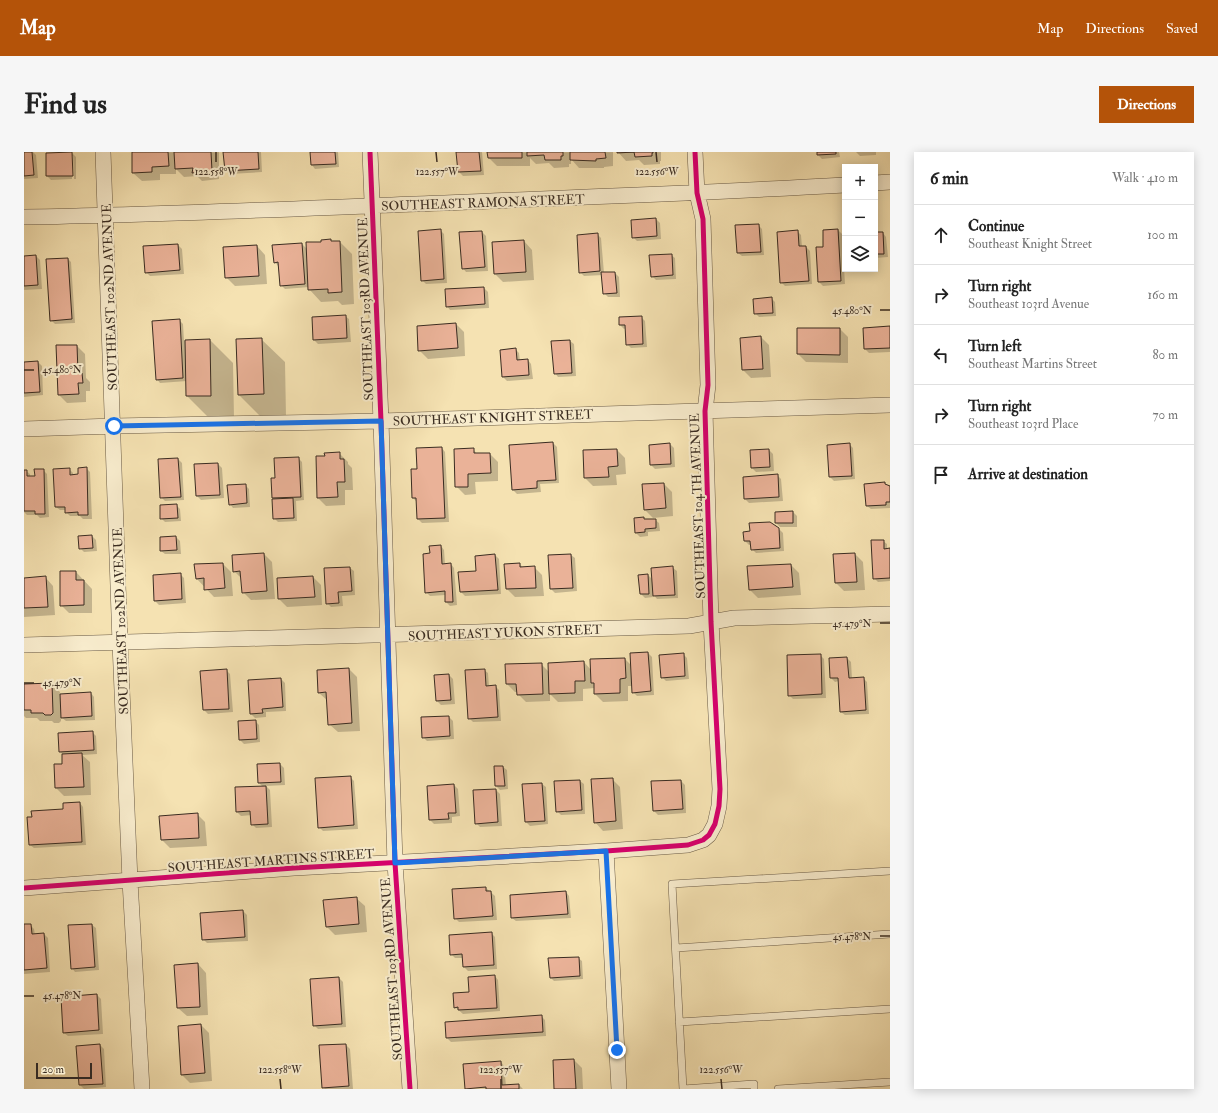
<!DOCTYPE html>
<html lang="en">
<head>
<meta charset="utf-8">
<style>
  :root { --surface:#fff; --page:#f6f6f6; --text:#222; --muted:#767676; --line:#e0e0e0; --accent:#b45309 }
  body { margin:0; font-family:"IM FELL Double Pica",serif; background:var(--page); color:var(--text) }
  .controls { position:absolute; right:12px; top:12px; display:grid; overflow:hidden; border-radius:0px; box-shadow:0 2px 10px #0003 }
  .controls button { width:36px; height:36px; display:grid; place-items:center; padding:0; border:0; border-bottom:1px solid var(--line); background:var(--surface); color:var(--text); font:20px sans-serif }
  .scale { position:absolute; left:12px; bottom:10px; width:56px; box-sizing:border-box; padding-left:4px; border:2px solid #3a2c21; border-top:0; font-size:11px; line-height:14px; white-space:nowrap; color:#3a2c21; -webkit-text-stroke:3px #f8eccd; paint-order:stroke }
  .stop { position:absolute; width:12px; height:12px; margin:-9px; border:3px solid #1a73e8; border-radius:50%; background:#fff }
  .stop.end { background:#1a73e8; border-color:#fff; box-shadow:0 1px 4px #0008 }
  .list { margin:0; padding:0; list-style:none }
  h2 { display:flex; justify-content:space-between; align-items:center; height:52px; margin:0; padding:0 16px; font-size:17px }
  h2 small { font-size:13px; font-weight:400; color:var(--muted) }
  .list li { display:grid; grid-template-columns:26px 1fr auto; gap:12px; align-items:center; box-sizing:border-box; height:60px; padding:0 16px; border-top:1px solid var(--line) }
  .list b { display:block; font-size:15px; white-space:nowrap }
  .list p { margin:0; font-size:13px; white-space:nowrap; color:var(--muted) }
  .list em { font-size:13px; font-style:normal; color:var(--muted) }
  .icon { flex:none; width:22px; height:22px; fill:none; stroke:currentColor; stroke-width:2; stroke-linecap:round; stroke-linejoin:round }
  .map { position:relative; flex:none; width:866px; height:937px; overflow:hidden; border-radius:0px }
  header { display:flex; align-items:center; gap:24px; box-sizing:border-box; height:56px; padding:0 20px; background:var(--accent); color:#fff }
  header strong { font-size:19px }
  nav { display:flex; gap:22px; margin-inline-start:auto; font-size:14px }
  .intro { display:flex; align-items:center; justify-content:space-between; box-sizing:border-box; height:96px; padding:0 24px }
  h1 { margin:0; font-size:28px }
  .button { padding:10px 18px; border-radius:0px; background:var(--accent); color:#fff; font-size:14px; font-weight:700 }
  main { display:flex; gap:24px; padding:0 24px }
  aside { flex:1; background:var(--surface); border-radius:0px; box-shadow:0 2px 10px #0003 }
  .map>svg:first-child { display:block }
  .shadow { fill:#0003 }
  .building { fill:#eab298; stroke:#3a2c21 }
  .lines { fill:none; stroke-linecap:round; stroke-linejoin:round }
  .lane-casing { stroke:#695a45; stroke-width:8 }
  .street-casing { stroke:#695a45; stroke-width:16 }
  .lane { stroke:#f8eccd; stroke-width:7 }
  .street { stroke:#f8eccd; stroke-width:15 }
  .cycleway-casing { stroke:#f8eccd; stroke-width:8 }
  .cycleway { stroke:#d6006c; stroke-width:5 }
  .route { stroke:#1a73e8; stroke-width:5 }
  .ticks { fill:none; stroke:#3a2c21; stroke-width:1.5 }
  .labels { text-anchor:middle; stroke-width:4; stroke-linejoin:round; paint-order:stroke }
  .street-label { font-size:13px; fill:#3a2c21; stroke:#f8eccd }
  .ticks-label { font-size:10px; text-anchor:middle; fill:#3a2c21; stroke:#f8eccd; stroke-width:4; stroke-linejoin:round; paint-order:stroke }
</style>
</head>
<body>
<header>
<strong>Map</strong>
<nav><a>Map</a><a>Directions</a><a>Saved</a></nav>
</header>
<div class="intro"><h1>Find us</h1><a class="button">Directions</a></div>
<main>
<div class="map">
<svg width="866" height="937" viewBox="0 0 866 937">
  <rect width="100%" height="100%" fill="#f5e2b2"/>
  <filter id="stains"><feTurbulence type="fractalNoise" baseFrequency=".005" numOctaves="4"/><feColorMatrix values="0 0 0 0 .2 0 0 0 0 .09 0 0 0 0 .02 0 0 0 .5 -.17"/></filter>
  <radialGradient id="worn" r=".72"><stop offset=".6" stop-color="#630" stop-opacity="0"/><stop offset="1" stop-color="#630" stop-opacity=".3"/></radialGradient>
  <path class="shadow" d="M0,0H9L12,3L14,26L0,27Z
    M109,0H195V27L178,29L173,24L160,25L152,17V22H136V28L118,29L109,21Z
    M200,0H237L238,20L206,22L202,18Z
    M287,0H314L315,15L291,17L288,13Z
    M433,0H458L460,23L439,24L435,20Z
    M464,0H589V14L580,15V16H555L547,7V12H545V15L530,16L525,11L512,12L506,6V14H473L465,6Z
    M594,0H637V9H636V12L620,13L615,8L602,9Z
    M794,0H815L816,5L798,7L794,3Z
    M832,0H852V3L836,4Z
    M48,1L52,5V27H50L49,4H47L48,27L27,28L23,24Z
    M632,67L636,71L637,87L613,89L609,85Z
    M734,73L738,77L740,103L718,104L714,101Z
    M416,78L420,82L423,131L402,132L398,128Z
    M814,78L818,82L821,132L799,134L795,130Z
    M773,79L777,83L778,95H782L786,99L788,132L761,134L757,130Z
    M458,80L462,84L464,119L442,120L439,116Z
    M851,81H859L862,85L864,105L851,106Z
    M573,82L577,86L580,121H591L595,125L596,145H584L580,141L579,123L560,124L556,120Z
    M500,89L508,98L510,128L479,130L471,122L469,91Z
    M316,90L328,102L330,152L318,153L314,149L297,150L285,137V135L261,137L257,133L254,114L251,110L278,92L283,97Z
    M154,93L158,97L160,122L126,124L122,120L120,95Z
    M233,94L241,103L243,132L211,134L202,125Z
    M647,103L651,106L652,127L632,128L628,124Z
    M12,104L16,108L18,137L0,138V105Z
    M44,107L47,110L51,171L31,172L27,168Z
    M460,136L464,140L465,156L426,158L423,154Z
    M747,146L751,150L752,164L735,165L731,161Z
    M321,164L325,167L327,190L294,192L290,188Z
    M617,165L621,169L623,195L607,196L603,192L602,176L600,177L596,173Z
    M155,168L159,172L160,189L186,188L209,211L210,266L186,267L163,244V229L136,231L133,227Z
    M432,172L440,180L441,204L404,207L395,198Z
    M866,175V200L845,201L841,197Z
    M816,177L824,185V211L782,210L774,202Z
    M737,185L745,193L747,225L727,226L719,218L717,187Z
    M237,187L261,210L262,265L238,266L215,243Z
    M546,189L550,192L552,224L534,225L531,221Z
    M53,194L61,202L62,226L66,230V239H62V250L43,251L35,243Z
    M491,197L495,201L496,209L504,208L507,212L509,227L483,229L479,225L477,199Z
    M14,210L18,214L19,243L0,245V211Z
    M529,291L533,295L535,331L516,332L517,340L493,342L489,338Z
    M646,292L650,296L651,315L631,317L627,313Z
    M825,292L829,296L831,327L810,329L806,325Z
    M418,296L421,300L425,370L398,371L394,367L393,350L389,346L394,318Z
    M449,297L453,302H466L474,310V329L451,330L452,342L441,343L432,334Z
    M593,298L601,306L602,322L592,323L593,333L569,334L561,326Z
    M745,298L749,302L750,319L732,320L728,316Z
    M315,301L324,310V312L328,316L329,338H321V353L302,354L294,346L302,305Z
    M274,306L278,310L280,348L272,349L273,369L254,370L250,366L248,327H252Z
    M154,307L158,311L160,348L141,349L137,345Z
    M194,312L198,316L200,346L177,348L173,344L171,313Z
    M62,316L66,320L68,367H59L56,364H46L42,360V358H36L32,355L45,317L49,321V324L55,323Z
    M19,318L23,322L25,365L16,366L13,363H3L0,360V319H2L6,322V325H12Z
    M753,323L757,327L759,349L725,351L721,347Z
    M640,332L648,340L649,364L629,366L635,371L636,379L624,380V384L616,385L612,381L619,366L622,368H631L621,358Z
    M861,332L866,335V356L847,357L843,354Z
    M221,333L225,337L226,355L209,356L206,352Z
    M152,353L156,357L157,369L141,370L137,366Z
    M769,360L773,364V375H756L752,371Z
    M755,377L759,381L760,399L732,401L728,397V392L725,393L721,389Z
    M68,384L72,388L73,399L60,400L56,396Z
    M152,385L156,389L157,402H141L137,399Z
    M859,389L863,392V397H866V429L854,430L850,426Z
    M417,394L420,398L421,412H427L430,416L433,453L426,454L422,450V443L406,444L402,440L407,402Z
    M240,402L248,410L251,447L227,448L219,440L218,427L210,419Z
    M831,402L839,410L841,438L820,439L812,431Z
    M471,403L475,407L477,442L441,444L437,440L453,420Z
    M547,403L551,406L553,439L531,441L527,437Z
    M199,412L207,420L209,444L190,445L172,426V413Z
    M496,412L499,416L510,415L518,423L520,444L491,445L483,437L481,413Z
    M767,413L775,421L777,443L734,446L726,438Z
    M326,416L330,419L331,443L318,444L319,454L307,455L303,451Z
    M649,416L653,419L654,446L633,447L629,442V445L621,446L617,442L624,423L629,428Z
    M52,420L68,437V461H45L37,453Z
    M156,422L160,426L162,451L135,453L131,449Z
    M21,425L29,434L31,463L0,465V427Z
    M289,425L297,433L298,453L263,455L255,447L254,427Z
    M624,501L628,505L630,543L613,544L609,540V534H604V549L579,550L571,542V536L559,537V549L534,550L526,542V549L502,550L494,542L493,540H491L483,532L517,512L525,520L560,510L567,518L601,507L608,514Z
    M659,502L663,506L665,527L642,529L638,525Z
    M796,503L800,507L802,546L769,547L765,543Z
    M823,506L827,510L828,527L839,526L843,530L845,562L821,563L817,560L815,529L811,530L807,526Z
    M325,517L333,525L336,579L314,580L305,572L304,549L295,541Z
    M202,518L206,522L209,560L184,562L180,558L177,520Z
    M460,518L464,521L465,535L471,534L475,538L477,569L449,570L445,566Z
    M425,523L429,527L431,552L417,553L413,549L411,524Z
    M257,527L261,531L262,559L242,560V565L231,566L227,562L225,529Z
    M28,532L36,540V543L67,541L70,545L71,568L42,569L37,565V569L35,571H30L28,569H16L13,566H2L0,564V533Z
    M425,565L429,569L430,587L403,589L399,585Z
    M231,569L235,573L236,590L220,592L216,588Z
    M68,580L72,584L73,602L58,603L66,610L67,643L40,644L32,636L39,613V603L36,600Z
    M256,612L260,616L261,633L242,634L246,638L248,675L232,676L228,672V663L217,664L213,660L239,635L235,631Z
    M471,615H479L483,618L484,637L476,638L472,634Z
    M326,625L330,629L334,677L299,679L295,675Z
    M588,627L596,635L599,677L579,679L571,670Z
    M556,629L560,632L561,662L537,663L533,659Z
    M657,629L661,633L662,661L634,663L630,659Z
    M518,632L522,635L524,672L506,674L502,670Z
    M430,633L434,637L436,664L428,665V671L410,672L406,668L404,635Z
    M472,638L476,642L478,674L456,675L452,671Z
    M56,651L59,655L62,693L10,696L6,693L40,658Z
    M173,662L181,670L183,694L146,696L138,688L137,665Z
    M462,736L471,744L473,768L435,770L431,766Z
    M542,740L545,744L547,766L492,769L488,766Z
    M332,746L341,754L343,780L311,783L303,775Z
    M219,759L223,763L224,789L183,791L179,787Z
    M0,773H6L10,777L11,783L20,782L24,786L26,820L0,822Z
    M68,773L72,776L75,818L51,820L48,816Z
    M467,781L471,785L473,817L444,819L440,815V806H431L427,802Z
    M554,806L558,809L559,827L530,829L526,825Z
    M174,812L182,821L184,863L163,864L154,856Z
    M471,824L474,828L476,859L439,862L431,855L446,841Z
    M315,826L319,830L322,875L294,877L290,873Z
    M73,843L77,847L79,882L44,884L40,881Z
    M517,864L521,868L522,884L427,890L423,886L422,871Z
    M177,873L185,881L188,929L166,931L158,923Z
    M76,893L80,897L82,935L60,937L56,933Z
    M322,893L326,897L329,937H301L299,935L296,894Z
    M550,908L558,916L559,937H531Z
    M477,910L480,914L482,934L495,933L499,937L442,936Z"/>
  <path class="building" d="M0,0H8L10,23L0,24Z
    M48,0L49,24H22V1Z
    M108,0H144L145,14L128,15V20L108,21Z
    M150,0H187L188,19L168,21L169,16L151,17Z
    M199,0H234L235,17L201,19Z
    M286,0H311L312,12L287,13Z
    M432,0H455L457,19L434,20Z
    M463,0H498V6H464Z
    M503,0H539V4H537V8H521L520,3L503,4Z
    M546,0H581L582,6L572,7V9L546,8Z
    M593,0H629V1H628V4L611,5L610,0L593,1Z
    M793,0H812V2L793,3Z
    M632,66L633,84L608,86L607,68Z
    M735,72L737,100L713,101L711,73Z
    M417,77L420,127L397,129L394,79Z
    M814,77L817,129L794,130L792,95H799V78Z
    M774,78L775,94H782L785,129L756,131L753,80Z
    M458,79L461,115L438,117L435,80Z
    M851,80H859L860,102H851Z
    M574,81L576,119L555,121L553,83Z
    M307,87V89H316L318,140L304,141V137L284,138L282,90H297V88Z
    M500,88L502,120L470,122L468,90Z
    M278,91L281,132L256,134L254,110L250,111L248,93Z
    M154,92L156,118L121,121L119,94Z
    M233,93L235,124L201,126L199,95Z
    M648,102L649,123L627,125L625,103Z
    M12,103L14,133L0,134V104Z
    M44,106L48,167L26,169L22,107Z
    M577,120H591L593,141L579,142Z
    M460,135L461,152L422,155L421,137Z
    M748,145L749,161L730,162L729,147Z
    M322,163L323,186L289,188L288,165Z
    M618,164L619,192L602,193L601,173H595V165Z
    M156,167L159,226L132,228L128,169Z
    M432,171L434,196L394,199L393,174Z
    M866,174V196L840,197L839,176Z
    M773,176H816V203L773,202Z
    M737,184L739,217L718,218L716,186Z
    M238,186L240,242L214,243L212,187Z
    M186,187L187,244H162L161,188Z
    M546,188L548,221L530,222L527,189Z
    M32,193H53L54,221H58L59,231H54L55,242L34,243Z
    M492,196L493,208L504,207L505,223L478,225L476,198Z
    M14,209L16,240L0,241V210Z
    M529,290L532,328L513,329V336L488,338L485,293Z
    M646,291L647,312L626,313L625,293Z
    M826,291L828,324L805,325L803,293Z
    M418,295L421,366L393,367L392,346H388L387,317H393L392,296Z
    M450,296V301H466L467,321L444,322V335H431L430,297Z
    M593,297L594,314L584,315L585,325L560,326L559,298Z
    M745,297L746,315L727,316L726,298Z
    M316,300V307H320L321,330H313L314,345L293,346L292,304H301L300,301Z
    M275,305L277,345L248,346L247,326H251L250,306Z
    M154,306L157,345L136,346L134,307Z
    M194,311L196,343L172,344L170,312Z
    M63,315L64,363H54V360L41,361V355H31L29,317L46,316V323L54,322V316Z
    M10,317H20L21,362H11V359H0V318H3V324H11Z
    M754,322L755,345L720,347L719,325Z
    M861,330V332L866,334V350H862V353L842,354L840,332Z
    M640,331L642,356L620,358L618,332Z
    M222,332L223,351L205,353L203,333Z
    M269,346L270,366L249,367L248,347Z
    M153,352L154,366L136,367V353Z
    M769,359V371H751V360Z
    M620,365V367H632V376L621,377V380L611,381L610,366Z
    M746,370L755,376L756,396L727,398L726,389H720L719,380L726,379L725,371Z
    M68,383L69,396L55,397L54,384Z
    M152,384L153,398L136,399V385Z
    M847,388H860V397L866,396V426L849,427Z
    M417,393L418,412L427,411L429,450H421V439L401,441L399,402L406,401L405,394Z
    M240,401L243,439L218,441L216,419L209,420L208,403Z
    M831,401L833,430L811,431L809,402Z
    M471,402L474,438L436,440L434,420L452,419L451,404Z
    M547,402L549,436L526,437L524,403Z
    M199,411L201,436L180,438V426L172,427L170,412Z
    M496,411V415L511,414L512,436L482,437L480,412Z
    M767,412L769,435L725,438L723,414Z
    M649,414L651,443L629,444L627,416Z
    M326,415L328,439L314,440L315,451L302,452L300,416Z
    M36,419H52V428H60V453L36,454Z
    M157,421L158,447L130,449L129,423Z
    M624,422L625,442H616L614,423Z
    M22,424L24,455L0,456V426Z
    M289,424L291,445L254,447L253,426Z
    M624,500L627,539L608,541L606,501Z
    M660,501L661,524L637,526L635,503Z
    M797,502L798,542L764,544L763,503Z
    M823,505L825,526L840,525L842,558L816,560L814,526H806L805,506Z
    M601,506L602,526L596,527V541L570,542V531H567L566,507Z
    M560,509L561,529H551V541L525,542L524,511Z
    M518,511L519,542L493,543L492,532H482L481,512Z
    M325,516L328,571L304,573L302,540L294,541L293,518Z
    M203,517L205,557L179,558L176,519Z
    M461,517L462,534L472,533L474,565L444,567L441,518Z
    M425,522L427,548L412,549L410,523Z
    M257,526L259,555L238,557L239,561L226,562L224,528Z
    M28,531L29,561L27,563H21L19,561H7V558H0V532Z
    M67,540L68,564L37,566L36,542Z
    M425,564L426,584L398,586L397,565Z
    M232,568L233,587L215,588L214,569Z
    M69,579L70,598L35,600L34,581Z
    M58,601L60,635L31,636L30,612H38V602Z
    M256,611L257,630L234,631L233,612Z
    M470,614H479L481,634H471Z
    M327,624L330,673L294,676L291,626Z
    M589,626L592,669L570,671L567,627Z
    M556,628L558,658L532,660L530,629Z
    M657,628L659,657L629,659L627,629Z
    M518,631L521,669L501,670L498,632Z
    M430,632L432,661H424L425,667L405,668L403,634Z
    M242,634L244,672L227,673L226,659L212,660L211,635Z
    M472,637L474,670L451,672L449,638Z
    M56,650L58,690L5,693L3,665H8L7,659L39,657V651Z
    M174,661L175,686L137,688L135,664Z
    M462,735V739H467L469,764L430,767L428,737Z
    M542,739L544,762L487,766L486,743Z
    M333,745L335,772L302,775L299,748Z
    M219,758L221,785L178,788L176,761Z
    M0,772H7L8,782L20,781L23,816L0,818Z
    M68,772L71,815L47,817L44,773Z
    M468,780L470,813L439,815L438,802L426,803L425,783Z
    M555,805L556,824L526,826L524,806Z
    M174,811L176,855L153,856L150,813Z
    M471,823L473,856L434,858V855L430,856L429,841L445,840L444,825Z
    M315,825L318,872L289,874L286,827Z
    M73,842L75,878L39,881L37,845Z
    M518,863L519,880L422,886L421,870Z
    M177,872L181,921L157,923L154,874Z
    M76,892L79,932L55,933L52,894Z
    M322,892L325,934L298,936L295,893Z
    M550,907L552,937H530L529,908Z
    M477,909L478,933L495,932V937H462V935L441,937L439,912Z"/>
  <g class="lines">
    <g class="lane-casing">
      <path id="lane" d="M652,796L866,782
        M655,870L866,857
        M730,937V932L659,937L648,732L866,719
        M754,937L866,930"/>
    </g>
    <g class="street-casing">
      <path id="street" d="M79,0L96,491L106,729L118,937
        M346,0L357,269L371,711L386,937
        M851,31L866,30
        M0,65C131,63 261,57 392,52C535,46 678,41 821,33
        M0,277L90,274L357,269L866,253
        M0,493L665,474L710,466L866,462
        M582,699L595,937
        M0,736L270,716L582,699L664,693L679,688L685,683L691,672L695,654L696,637L687,470L681,259L684,233L679,67L673,41L671,0"/>
    </g>
    <use href="#lane" class="lane"/>
    <use href="#street" class="street"/>
    <g class="cycleway-casing">
      <path id="cycleway" d="M346,0L357,269L371,711L386,937
        M0,736L270,716L582,699L664,693L679,688L685,683L691,672L695,654L696,637L687,470L681,259L684,233L679,67L673,41L671,0"/>
    </g>
    <use href="#cycleway" class="cycleway"/>
  </g>
  <g class="lines">
    <path class="route" d="M90,274L357,269L371,711L582,699L593,898"/>
  </g>
  <path class="ticks" d="M192,0V10M412,0L413,10M632,0L633,10M856,158H866M0,218H10M856,471H866M0,531H10M856,784H866M0,844H10M256,927L257,937M477,927V937M697,927L698,937"/>
  <g class="labels">
    <g class="street-label">
      <text transform="translate(459 50) rotate(-2)" y="5">SOUTHEAST RAMONA STREET</text>
      <text transform="translate(85 145) rotate(-92)" y="5">SOUTHEAST 102ND AVENUE</text>
      <text transform="translate(341 157) rotate(-92)" y="5">SOUTHEAST 103RD AVENUE</text>
      <text transform="translate(469 265) rotate(-2)" y="5">SOUTHEAST KNIGHT STREET</text>
      <text transform="translate(673 354) rotate(-92)" y="5">SOUTHEAST 104TH AVENUE</text>
      <text transform="translate(96 469) rotate(-92)" y="5">SOUTHEAST 102ND AVENUE</text>
      <text transform="translate(481 480) rotate(-2)" y="5">SOUTHEAST YUKON STREET</text>
      <text transform="translate(247 708) rotate(-4)" y="5">SOUTHEAST MARTINS STREET</text>
      <text transform="translate(367 817) rotate(-94)" y="5">SOUTHEAST 103RD AVENUE</text>
    </g>
  </g>
  <g class="ticks-label">
    <text x="192" y="23">122.558°W</text>
    <text x="413" y="23">122.557°W</text>
    <text x="633" y="23">122.556°W</text>
    <text x="828" y="162">45.480°N</text>
    <text x="38" y="221">45.480°N</text>
    <text x="828" y="475">45.479°N</text>
    <text x="38" y="534">45.479°N</text>
    <text x="828" y="788">45.478°N</text>
    <text x="38" y="847">45.478°N</text>
    <text x="256" y="921">122.558°W</text>
    <text x="477" y="921">122.557°W</text>
    <text x="697" y="921">122.556°W</text>
  </g>
  <rect width="100%" height="100%" filter="url(#stains)"/>
  <rect width="100%" height="100%" fill="url(#worn)"/>
</svg>
<div class="controls">
<button>+</button>
<button>−</button>
<button><svg class="icon" aria-label="layers" viewBox="0 0 24 24"><path d="M12 4l9 5-9 5-9-5zM3 14l9 5 9-5"/></svg></button>
</div>
<div class="scale">20 m</div>
<div class="stop" style="left:90px;top:274px"></div>
<div class="stop end" style="left:593px;top:898px"></div>
</div>
<aside>
<h2>6 min<small>Walk · 410 m</small></h2>
<ul class="list">
<li><svg class="icon" aria-label="ahead" viewBox="0 0 24 24"><path d="M12 20V5M6 11l6-6 6 6"/></svg><div><b>Continue</b><p>Southeast Knight Street</p></div><em>100 m</em></li>
<li><svg class="icon" aria-label="right" viewBox="0 0 24 24"><path d="M7 20v-9h11M14 6l5 5-5 5"/></svg><div><b>Turn right</b><p>Southeast 103rd Avenue</p></div><em>160 m</em></li>
<li><svg class="icon" aria-label="left" viewBox="0 0 24 24"><path d="M17 20v-9H6M10 6l-5 5 5 5"/></svg><div><b>Turn left</b><p>Southeast Martins Street</p></div><em>80 m</em></li>
<li><svg class="icon" aria-label="right" viewBox="0 0 24 24"><path d="M7 20v-9h11M14 6l5 5-5 5"/></svg><div><b>Turn right</b><p>Southeast 103rd Place</p></div><em>70 m</em></li>
<li><svg class="icon" aria-label="arrive" viewBox="0 0 24 24"><path d="M6 21V4h12l-3 4 3 4H6"/></svg><div><b>Arrive at destination</b></div></li>
</ul>
</aside>
</main>
</body>
</html>
